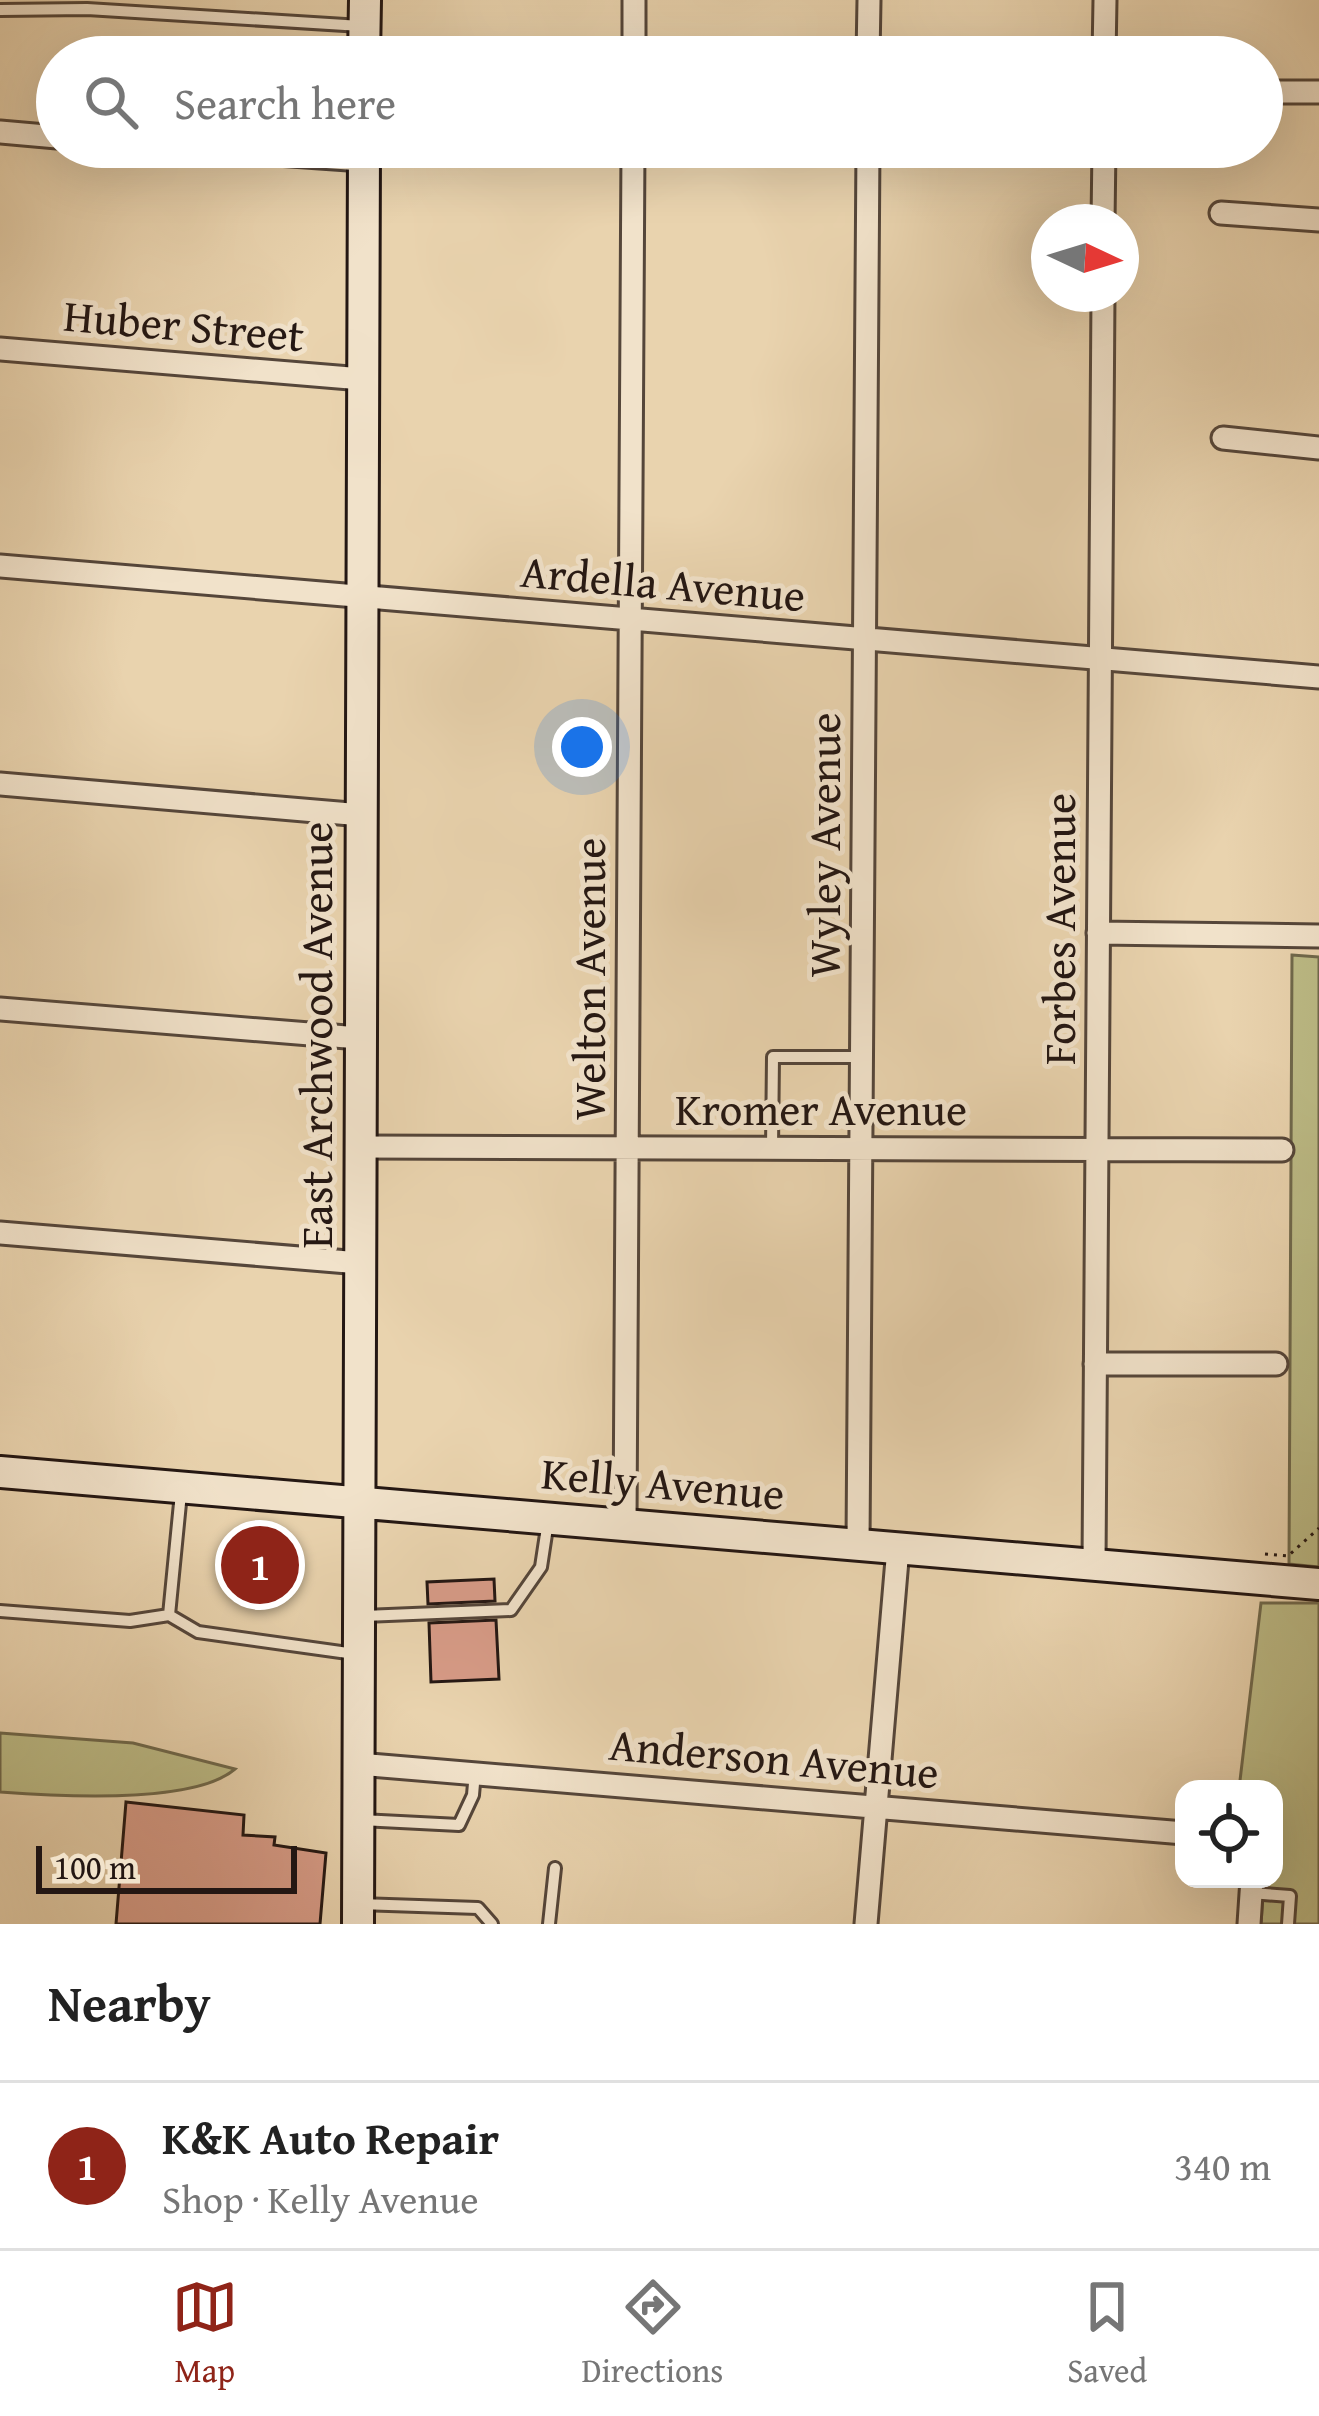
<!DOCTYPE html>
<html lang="en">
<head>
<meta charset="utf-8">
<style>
  :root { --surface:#fff; --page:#f6f6f6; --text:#222; --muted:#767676; --line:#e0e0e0; --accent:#8f2418 }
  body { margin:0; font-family:"Gentium Book Plus",serif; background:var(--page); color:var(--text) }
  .controls { position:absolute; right:36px; bottom:36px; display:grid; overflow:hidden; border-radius:24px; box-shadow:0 12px 48px #0002 }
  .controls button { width:108px; height:108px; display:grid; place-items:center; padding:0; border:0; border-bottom:3px solid var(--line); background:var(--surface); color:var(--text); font:60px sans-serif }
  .compass { position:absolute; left:1031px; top:204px; width:108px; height:108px; border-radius:50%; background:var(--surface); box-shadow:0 12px 48px #0002; rotate:94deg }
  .scale { position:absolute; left:36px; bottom:30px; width:261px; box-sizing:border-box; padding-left:12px; border:6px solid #241713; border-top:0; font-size:33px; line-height:42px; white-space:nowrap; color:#241713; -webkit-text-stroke:9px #f1e2ca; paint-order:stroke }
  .you { position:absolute; left:582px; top:747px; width:42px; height:42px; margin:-30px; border:9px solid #fff; border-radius:50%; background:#1a73e8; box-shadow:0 0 0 18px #1a73e833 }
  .badge { display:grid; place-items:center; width:78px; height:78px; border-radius:50%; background:var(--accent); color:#fff; font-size:39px; font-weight:700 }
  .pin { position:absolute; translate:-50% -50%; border:6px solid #fff; box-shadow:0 3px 12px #0006 }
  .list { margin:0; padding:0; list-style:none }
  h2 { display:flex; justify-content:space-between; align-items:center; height:156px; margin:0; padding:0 48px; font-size:51px }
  h2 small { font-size:39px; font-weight:400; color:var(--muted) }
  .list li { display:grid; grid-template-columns:78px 1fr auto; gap:36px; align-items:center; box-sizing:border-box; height:168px; padding:0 48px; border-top:3px solid var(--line) }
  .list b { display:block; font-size:45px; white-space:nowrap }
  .list p { margin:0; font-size:39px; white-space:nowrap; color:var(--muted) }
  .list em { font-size:39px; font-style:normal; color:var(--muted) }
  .icon { flex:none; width:66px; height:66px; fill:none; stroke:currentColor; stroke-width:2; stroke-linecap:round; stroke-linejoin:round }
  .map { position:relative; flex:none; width:1319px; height:1924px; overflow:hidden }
  .search { position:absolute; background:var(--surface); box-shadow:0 12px 48px #0002; left:36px; right:36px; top:36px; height:132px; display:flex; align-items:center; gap:30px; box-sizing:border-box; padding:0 42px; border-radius:66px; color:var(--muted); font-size:45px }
  .sheet { height:324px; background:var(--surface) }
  nav { display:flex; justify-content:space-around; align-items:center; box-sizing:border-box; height:168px; border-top:3px solid var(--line); background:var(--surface); font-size:33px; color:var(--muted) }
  nav a { display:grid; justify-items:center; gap:6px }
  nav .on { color:var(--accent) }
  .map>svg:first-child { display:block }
  .green { fill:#bcbb86; stroke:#70694c; stroke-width:3 }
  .building { fill:#d79b87; stroke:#241713; stroke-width:3 }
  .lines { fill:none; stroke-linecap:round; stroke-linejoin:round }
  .lane-casing { stroke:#55463a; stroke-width:16 }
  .street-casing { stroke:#55463a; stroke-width:27 }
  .secondary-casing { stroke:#241713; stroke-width:36 }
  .path { stroke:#241713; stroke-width:3; stroke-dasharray:3 6; stroke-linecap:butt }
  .lane { stroke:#f1e2ca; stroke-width:10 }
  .street { stroke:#f1e2ca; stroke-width:21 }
  .secondary { stroke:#f1e2ca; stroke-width:30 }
  .labels { text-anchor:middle; stroke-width:10; stroke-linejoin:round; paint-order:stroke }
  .street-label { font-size:45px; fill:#241713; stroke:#f1e2ca }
</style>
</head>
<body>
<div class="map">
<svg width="1319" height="1924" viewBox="0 0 1319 1924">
  <rect width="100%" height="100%" fill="#e9d3ae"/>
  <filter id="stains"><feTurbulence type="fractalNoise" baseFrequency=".00167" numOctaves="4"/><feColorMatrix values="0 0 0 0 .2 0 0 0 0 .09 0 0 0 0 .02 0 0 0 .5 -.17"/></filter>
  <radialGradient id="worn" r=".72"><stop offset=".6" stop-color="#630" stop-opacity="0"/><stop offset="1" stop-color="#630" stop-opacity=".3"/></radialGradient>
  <path class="green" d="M1292,955L1319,957V1567L1289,1564Z
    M1261,1603H1319V1924H1261L1264,1879H1274V1789H1239Z
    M0,1733L133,1743L235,1769C194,1805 54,1796 0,1792Z"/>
  <path class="building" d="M494,1579L495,1601L428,1604L427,1582Z
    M496,1620L499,1679L431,1682L429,1623Z
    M126,1802L244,1815L243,1835L275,1837L274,1845L326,1853L320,1924H116Z"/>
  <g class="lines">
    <g class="lane-casing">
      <path id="lane" d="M0,10L87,9L361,26
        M772,1148L773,1057H861
        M0,1611L130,1621L169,1615L198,1632L355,1654
        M169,1615L181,1493
        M364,1616L511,1610L541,1567L548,1521
        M361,1820L459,1825L473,1795L475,1772
        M1251,1893L1290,1896L1288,1924
        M359,1904L478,1908L492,1924
        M549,1924L555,1868"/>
    </g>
    <g class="street-casing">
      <path id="street" d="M634,57V0
        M868,57L869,0
        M1104,57L1105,0
        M1262,92H1319
        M0,132L57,137
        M172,147L363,160
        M1221,213L1319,220
        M1103,222L1104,147
        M0,349L362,379
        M1223,438L1319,448
        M0,566L1319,677
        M0,784L362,815
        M1098,933L1319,936
        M0,1009L359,1038
        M360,1147L1282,1150
        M0,1233L360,1263
        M1095,1364H1276
        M625,1523L633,147
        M858,1544L868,147
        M1094,1564L1103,294
        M358,1764L1184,1833
        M866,1924L898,1548
        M1249,1924L1252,1879"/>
    </g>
    <g class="secondary-casing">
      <path id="secondary" d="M364,57L365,0
        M0,1472L1319,1584
        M358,1924L364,147"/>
    </g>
    <path class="path" d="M1265,1554L1288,1556L1319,1528"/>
    <use href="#lane" class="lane"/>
    <use href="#street" class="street"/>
    <use href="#secondary" class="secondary"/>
  </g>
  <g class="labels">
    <g class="street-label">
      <text transform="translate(184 325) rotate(5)" y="16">Huber Street</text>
      <text transform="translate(663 583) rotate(5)" y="16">Ardella Avenue</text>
      <text transform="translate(824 845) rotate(-90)" y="16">Wyley Avenue</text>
      <text transform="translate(1059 929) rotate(-90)" y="16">Forbes Avenue</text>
      <text transform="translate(589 979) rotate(-90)" y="16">Welton Avenue</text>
      <text transform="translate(316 1035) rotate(-90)" y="16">East Archwood Avenue</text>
      <text x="821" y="1125">Kromer Avenue</text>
      <text transform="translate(663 1483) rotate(5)" y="16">Kelly Avenue</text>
      <text transform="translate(774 1758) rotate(5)" y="16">Anderson Avenue</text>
    </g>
  </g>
  <rect width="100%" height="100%" filter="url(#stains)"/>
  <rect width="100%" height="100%" fill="url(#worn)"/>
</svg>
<div class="controls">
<button><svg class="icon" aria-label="locate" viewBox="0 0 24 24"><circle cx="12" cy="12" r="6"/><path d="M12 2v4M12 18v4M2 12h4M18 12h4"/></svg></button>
</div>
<svg class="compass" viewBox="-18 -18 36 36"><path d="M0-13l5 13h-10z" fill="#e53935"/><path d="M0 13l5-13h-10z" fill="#767676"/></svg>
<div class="scale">100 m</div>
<div class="you"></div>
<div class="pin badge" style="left:260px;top:1565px">1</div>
<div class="search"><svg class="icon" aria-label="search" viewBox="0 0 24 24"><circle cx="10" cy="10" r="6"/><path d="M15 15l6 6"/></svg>Search here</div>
</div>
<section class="sheet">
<h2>Nearby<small></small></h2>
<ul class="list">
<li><span class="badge">1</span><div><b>K&amp;K Auto Repair</b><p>Shop · Kelly Avenue</p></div><em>340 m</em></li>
</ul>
</section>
<nav>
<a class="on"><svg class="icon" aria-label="map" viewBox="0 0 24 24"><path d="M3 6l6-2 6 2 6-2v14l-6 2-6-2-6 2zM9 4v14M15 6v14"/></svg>Map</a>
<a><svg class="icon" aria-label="directions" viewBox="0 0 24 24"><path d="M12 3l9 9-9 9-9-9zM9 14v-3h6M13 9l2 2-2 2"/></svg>Directions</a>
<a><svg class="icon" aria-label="saved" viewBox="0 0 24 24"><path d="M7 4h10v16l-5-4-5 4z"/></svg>Saved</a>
</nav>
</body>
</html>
